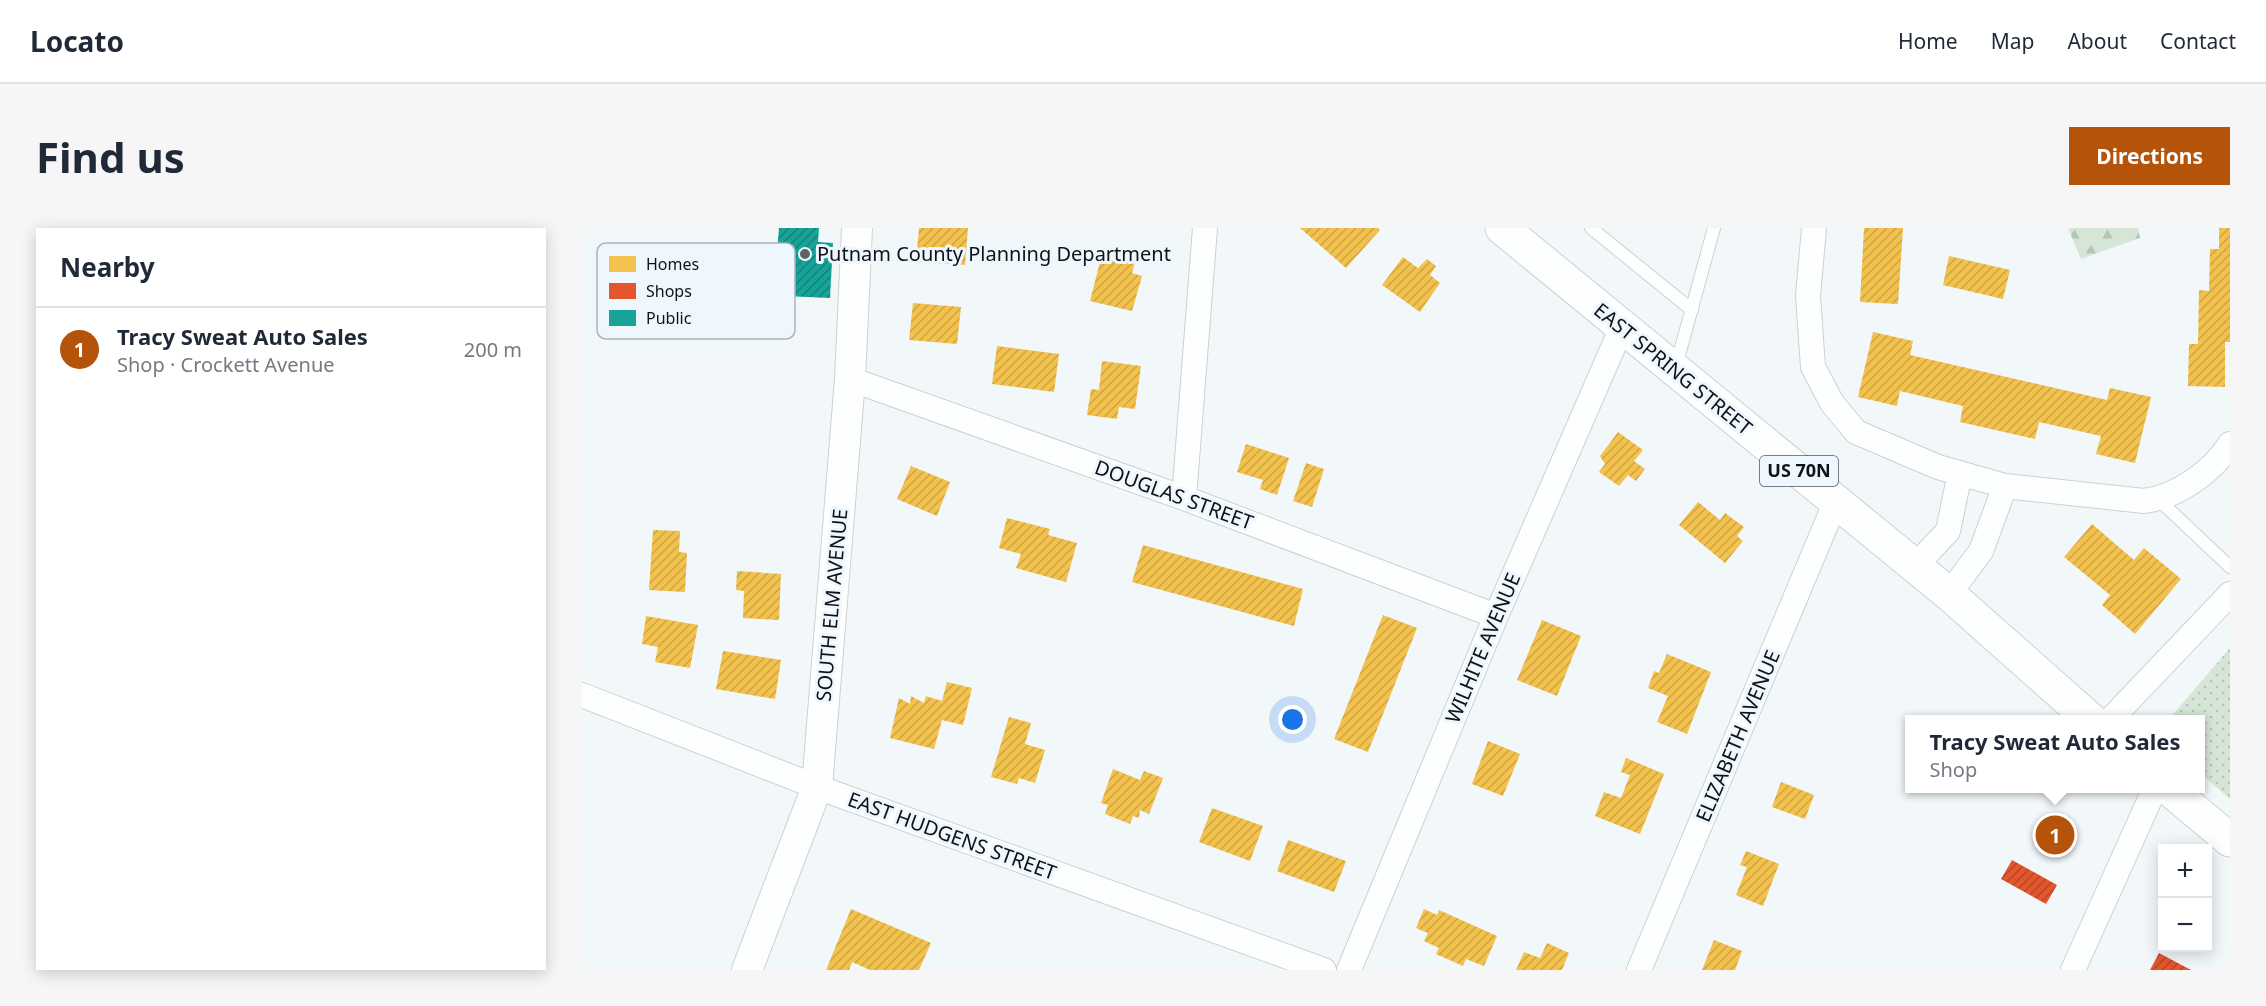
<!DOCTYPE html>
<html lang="en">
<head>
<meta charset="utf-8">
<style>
  :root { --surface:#fff; --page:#f6f6f7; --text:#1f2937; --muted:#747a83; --line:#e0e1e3; --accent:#b45309 }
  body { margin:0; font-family:"Noto Sans",sans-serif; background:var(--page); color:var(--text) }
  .controls { position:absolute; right:18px; bottom:18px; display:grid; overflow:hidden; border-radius:0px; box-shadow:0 3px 15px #0003 }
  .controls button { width:54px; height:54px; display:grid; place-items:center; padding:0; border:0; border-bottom:2px solid var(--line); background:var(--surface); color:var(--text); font:30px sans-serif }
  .you { position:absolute; left:711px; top:492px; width:21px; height:21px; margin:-15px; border:4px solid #fff; border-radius:50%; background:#1a73e8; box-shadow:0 0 0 9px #1a73e833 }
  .badge { display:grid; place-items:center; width:39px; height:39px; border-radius:50%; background:var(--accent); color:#fff; font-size:20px; font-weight:700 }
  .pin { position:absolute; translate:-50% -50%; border:3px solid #fff; box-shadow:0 2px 6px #0006 }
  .popup { position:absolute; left:1323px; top:487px; width:300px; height:78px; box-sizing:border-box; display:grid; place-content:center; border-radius:0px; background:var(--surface); filter:drop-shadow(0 2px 4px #0005); font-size:20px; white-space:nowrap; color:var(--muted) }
  .popup b { font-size:22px; color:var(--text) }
  .popup::after { content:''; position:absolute; left:50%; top:100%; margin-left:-12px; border:12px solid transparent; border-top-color:var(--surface) }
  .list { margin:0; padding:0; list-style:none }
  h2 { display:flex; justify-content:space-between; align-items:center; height:78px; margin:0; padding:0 24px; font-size:26px }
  h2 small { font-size:20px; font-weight:400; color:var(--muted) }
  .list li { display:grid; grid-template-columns:39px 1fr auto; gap:18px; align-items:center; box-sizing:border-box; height:84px; padding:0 24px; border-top:2px solid var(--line) }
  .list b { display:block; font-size:22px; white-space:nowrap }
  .list p { margin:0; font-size:20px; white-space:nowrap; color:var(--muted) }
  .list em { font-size:20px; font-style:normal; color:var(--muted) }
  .map { position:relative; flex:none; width:1648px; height:742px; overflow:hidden; border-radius:0px }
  header { display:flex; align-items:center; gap:36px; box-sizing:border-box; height:84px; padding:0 30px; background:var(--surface); border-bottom:2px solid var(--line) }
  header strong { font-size:28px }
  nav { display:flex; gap:33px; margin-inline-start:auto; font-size:21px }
  .intro { display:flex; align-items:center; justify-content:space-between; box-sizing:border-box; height:144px; padding:0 36px }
  h1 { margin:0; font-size:42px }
  .button { padding:15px 27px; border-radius:0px; background:var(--accent); color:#fff; font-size:21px; font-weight:700 }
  main { display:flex; gap:36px; padding:0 36px }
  aside { flex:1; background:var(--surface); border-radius:0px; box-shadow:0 3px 15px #0003 }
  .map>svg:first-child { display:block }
  .grass { fill:url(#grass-dots) }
  .forest { fill:url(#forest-firs) }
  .homes { fill:url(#homes-hatch) }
  .shops { fill:url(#shops-hatch) }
  .public { fill:url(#public-hatch) }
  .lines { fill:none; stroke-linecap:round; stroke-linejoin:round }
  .service-casing { stroke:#cdd1d4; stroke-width:14 }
  .minor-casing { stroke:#cdd1d4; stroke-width:26 }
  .tertiary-casing { stroke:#cdd1d4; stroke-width:32 }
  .primary-casing { stroke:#cdd1d4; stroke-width:35 }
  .service { stroke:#fdfefe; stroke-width:12 }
  .minor { stroke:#fdfefe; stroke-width:24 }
  .tertiary { stroke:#fdfefe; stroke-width:30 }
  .primary { stroke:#fdfefe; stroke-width:33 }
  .poi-dot { fill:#5e6366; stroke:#eff7fe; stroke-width:2 }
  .labels { text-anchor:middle; stroke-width:6; stroke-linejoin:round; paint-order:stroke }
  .shield { fill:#eff7fe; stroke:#52575c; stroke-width:1.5 }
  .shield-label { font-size:18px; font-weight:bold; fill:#0f1316 }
  .poi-label { font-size:20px; fill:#0f1316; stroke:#eff7fe; text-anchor:start }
  .street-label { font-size:20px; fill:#0f1316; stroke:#eff7fe }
  .key { fill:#eff7fe; stroke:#acb3b8; stroke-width:1.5 }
  .key-label { font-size:16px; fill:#0f1316 }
</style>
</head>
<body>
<header>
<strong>Locato</strong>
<nav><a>Home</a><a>Map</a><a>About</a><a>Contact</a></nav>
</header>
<div class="intro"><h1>Find us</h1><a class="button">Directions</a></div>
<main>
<aside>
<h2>Nearby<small></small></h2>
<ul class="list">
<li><span class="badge">1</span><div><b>Tracy Sweat Auto Sales</b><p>Shop · Crockett Avenue</p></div><em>200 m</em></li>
</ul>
</aside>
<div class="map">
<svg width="1648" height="742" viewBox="0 0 1648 742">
  <defs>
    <pattern id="grass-dots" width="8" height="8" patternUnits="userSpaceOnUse" patternTransform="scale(1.5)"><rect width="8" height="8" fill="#d5e6d7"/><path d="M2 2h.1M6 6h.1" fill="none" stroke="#b6c4b8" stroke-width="1.8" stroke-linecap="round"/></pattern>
    <pattern id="forest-firs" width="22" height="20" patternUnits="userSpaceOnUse" patternTransform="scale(1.5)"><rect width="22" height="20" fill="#d5e6d7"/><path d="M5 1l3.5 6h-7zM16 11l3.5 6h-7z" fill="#b6c4b8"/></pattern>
    <pattern id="homes-hatch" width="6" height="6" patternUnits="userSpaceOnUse" patternTransform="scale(1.5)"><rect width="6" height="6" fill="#f2c14e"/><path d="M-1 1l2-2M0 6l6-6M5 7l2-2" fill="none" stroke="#cea543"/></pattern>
    <pattern id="shops-hatch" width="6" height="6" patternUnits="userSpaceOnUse" patternTransform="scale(1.5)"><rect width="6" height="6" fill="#e4572e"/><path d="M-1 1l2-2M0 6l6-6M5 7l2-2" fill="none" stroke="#b74726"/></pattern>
    <pattern id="public-hatch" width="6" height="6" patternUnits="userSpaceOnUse" patternTransform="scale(1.5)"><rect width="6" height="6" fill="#17a398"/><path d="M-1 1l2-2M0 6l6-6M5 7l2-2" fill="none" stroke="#13847b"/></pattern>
  </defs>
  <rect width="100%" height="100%" fill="#f2f7fa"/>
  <path class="grass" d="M1648,420V571L1619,546L1618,492L1587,491Z"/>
  <path class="forest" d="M1486,0H1556L1558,10L1499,31Z"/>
  <path class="homes" d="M337,0H386L383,37L334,34Z
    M718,0H796L798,2L764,40Z
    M1282,0H1321L1316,76L1278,74Z
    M1637,0H1648V114H1643V159L1606,158L1607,116H1616L1617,62L1627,63L1628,21H1637Z
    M538,26L554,30L550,45L560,48L550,83L508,73L519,30L536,34Z
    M1367,28L1428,42L1421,71L1361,57Z
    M821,29L836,40L845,31L854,38L848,47L858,55L838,84L800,57Z
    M331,75L379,79L375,116L327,112Z
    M1291,104L1331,113L1328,127L1525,172L1528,160L1569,169L1553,235L1514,226L1519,208L1457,194L1453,211L1378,194L1381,178L1318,163L1315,178L1276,169Z
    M415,118L477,126L472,164L410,156Z
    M520,133L559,138L553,181L537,179L535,191L505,187L509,161L517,162Z
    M1036,204L1061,222L1052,233L1063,241L1054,253L1046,247L1037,258L1017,244L1023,236L1018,228Z
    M664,216L707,230L695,267L678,261L681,252L655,244Z
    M724,235L742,241L730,279L711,273Z
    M329,238L368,254L355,288L315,271Z
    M1116,274L1138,292L1143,285L1162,299L1155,308L1161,313L1143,335L1097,297Z
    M425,290L468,301L466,307L495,315L484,354L434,340L439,326L417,320Z
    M1510,296L1552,332L1562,320L1599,351L1553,406L1520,377L1528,367L1482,329Z
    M71,302L98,303L97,324L105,325L103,364L67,362Z
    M561,317L721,361L712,398L550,354Z
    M155,343L199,346L197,392L161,390L162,363L154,362Z
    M801,387L835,400L786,524L752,511Z
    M64,388L116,397L108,440L73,434L76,419L60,416Z
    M960,392L999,408L975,468L935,452Z
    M141,423L199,432L193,471L134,461Z
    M1085,426L1129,444L1105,506L1075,494L1086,468L1066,460L1072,443L1077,445Z
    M365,454L390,460L381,497L360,492L352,521L308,510L317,470L328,476L329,468L342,475L344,468L360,473Z
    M427,489L449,495L443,516L463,522L453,555L437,550L435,556L409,549Z
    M906,513L938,526L921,568L890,556Z
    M1044,530L1082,546L1058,606L1013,588L1022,564L1039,570L1048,547L1039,544Z
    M531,541L558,552L562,543L581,550L567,586L558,582L557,590L551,588L548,596L523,586L526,577L519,575Z
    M1199,554L1232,567L1223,591L1190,579Z
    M630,580L681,598L668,633L617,614Z
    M706,612L764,633L752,664L695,643Z
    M1164,623L1197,636L1181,678L1154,667L1165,639L1158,637Z
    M269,681L349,715L337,742H288L270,734L267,742H244Z
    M842,681L855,687L857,682L915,708L902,738L884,731L881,738L854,726L857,720L842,713L846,705L834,700Z
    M1132,712L1160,723L1153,742H1120Z
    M965,715L987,725L980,742H934L942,724L958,730Z"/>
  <path class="shops" d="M1430,632L1475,657L1464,676L1419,651Z
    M1577,725L1609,742H1568Z"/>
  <path class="public" d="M197,0H237L236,14L251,15L248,70L202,68L203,38L194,37Z"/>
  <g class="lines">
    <g class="service-casing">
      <path id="service" d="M1009,0L1110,82
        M1094,138L1132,0
        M1576,271L1648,339"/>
    </g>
    <g class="minor-casing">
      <path id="minor" d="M1232,0L1226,68L1231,139L1250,175L1274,204L1356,239L1423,258L1562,273C1595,269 1630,244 1648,216
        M268,151L602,270L914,388
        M602,270L623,0
        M1333,338L1366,303L1378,245
        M1367,366L1399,323L1423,258
        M0,467L235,559L742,742
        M1528,492L1648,366
        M767,742L914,388L1040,99
        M1057,742L1254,273
        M1491,742L1573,560"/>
    </g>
    <g class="tertiary-casing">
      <path id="tertiary" d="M165,742L235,559L268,151L275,0"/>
    </g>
    <g class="primary-casing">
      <path id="primary" d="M920,0L1367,366L1509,492
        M1586,560L1648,612"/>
    </g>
    <use href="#service" class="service"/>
    <use href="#minor" class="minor"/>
    <use href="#tertiary" class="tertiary"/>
    <use href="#primary" class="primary"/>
  </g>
  <circle class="poi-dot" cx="223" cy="26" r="6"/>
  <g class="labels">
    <rect class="shield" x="1178" y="228" width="78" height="30" rx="4.5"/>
    <g class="shield-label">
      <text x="1217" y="249">US 70N</text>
    </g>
    <g class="poi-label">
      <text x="235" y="33">Putnam County Planning Department</text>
    </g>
    <g class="street-label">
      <text transform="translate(1091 141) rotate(39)" y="7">EAST SPRING STREET</text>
      <text transform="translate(592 267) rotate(20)" y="7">DOUGLAS STREET</text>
      <text transform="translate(250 377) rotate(-85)" y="7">SOUTH ELM AVENUE</text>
      <text transform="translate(901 420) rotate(-67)" y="7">WILHITE AVENUE</text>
      <text transform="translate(1156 508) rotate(-67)" y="7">ELIZABETH AVENUE</text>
      <text transform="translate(370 608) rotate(20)" y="7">EAST HUDGENS STREET</text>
    </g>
  </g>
  <rect x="15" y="15" width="198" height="96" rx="9" class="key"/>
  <rect x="27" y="28" width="27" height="16" fill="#f2c14e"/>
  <rect x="27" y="55" width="27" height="16" fill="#e4572e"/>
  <rect x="27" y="82" width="27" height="16" fill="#17a398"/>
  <g class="key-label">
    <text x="64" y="42">Homes</text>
    <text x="64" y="69">Shops</text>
    <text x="64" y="96">Public</text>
  </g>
</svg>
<div class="controls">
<button>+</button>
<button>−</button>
</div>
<div class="you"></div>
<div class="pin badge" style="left:1473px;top:607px">1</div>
<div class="popup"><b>Tracy Sweat Auto Sales</b>Shop</div>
</div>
</main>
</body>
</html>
